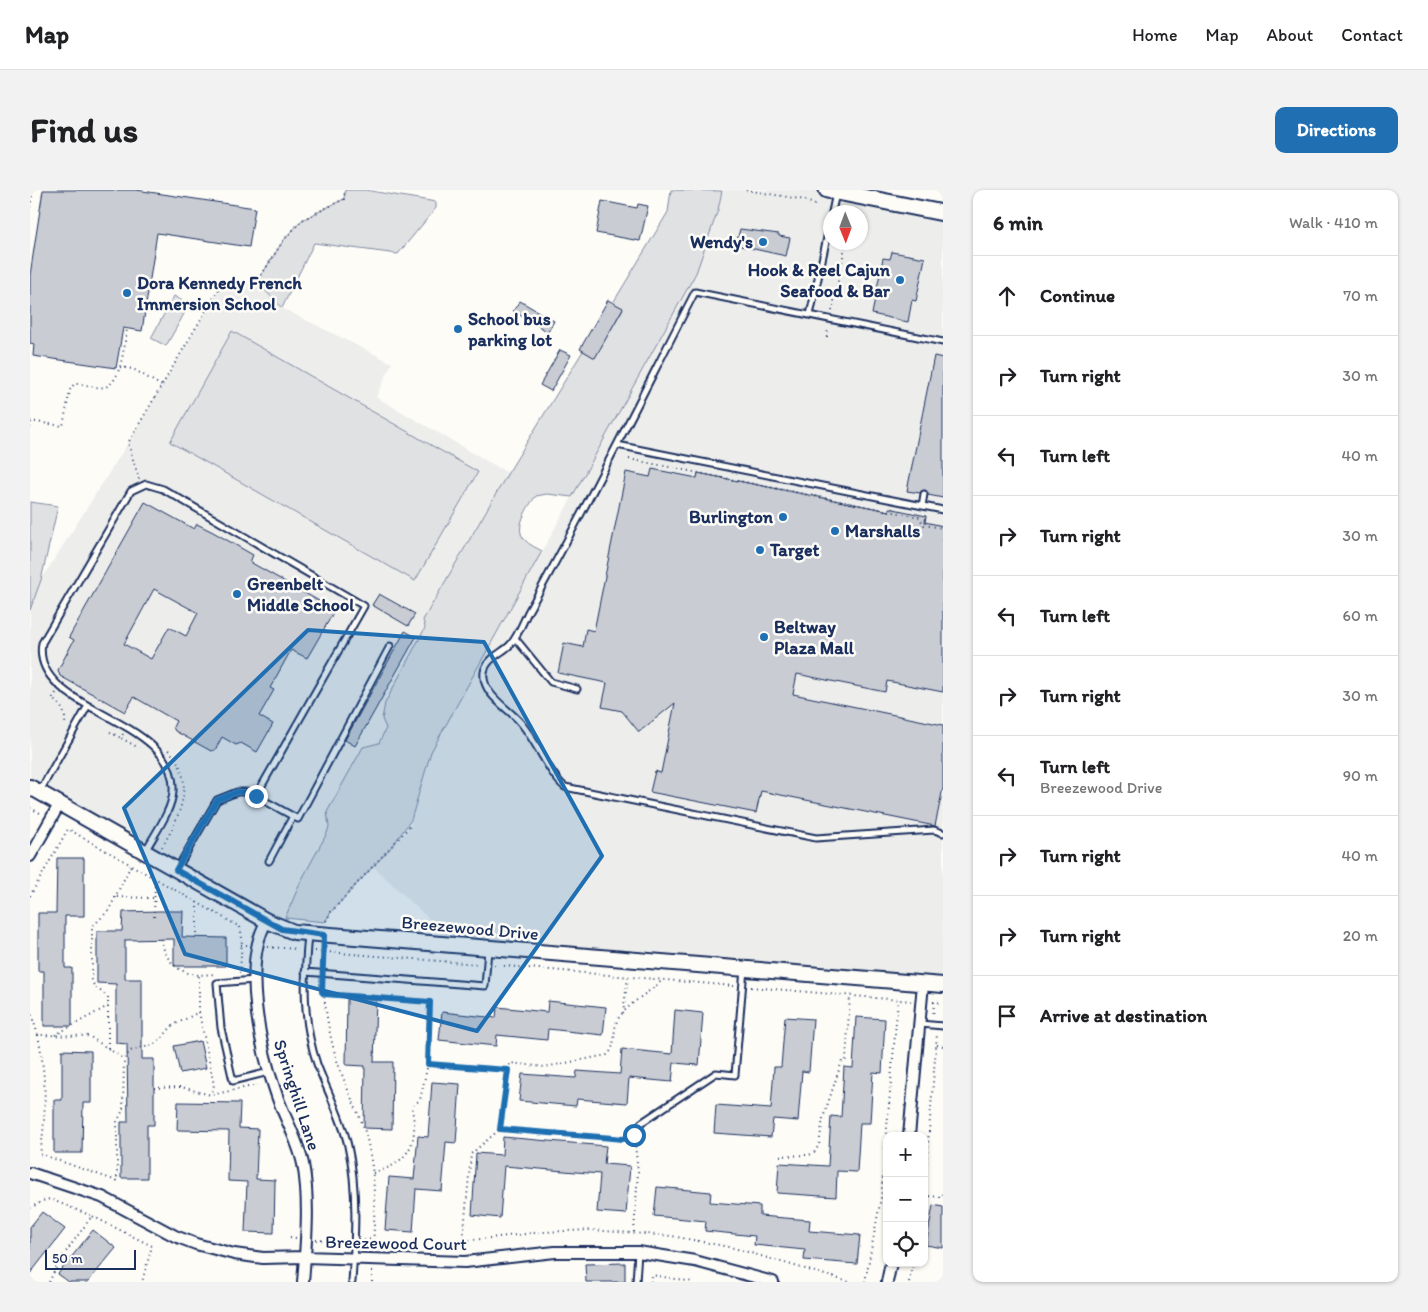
<!DOCTYPE html>
<html lang="en">
<head>
<meta charset="utf-8">
<style>
  :root { --surface:#fff; --page:#f2f2f2; --text:#202124; --muted:#757577; --line:#e0e0e0; --accent:#1f6fb2 }
  body { margin:0; font-family:Itim,sans-serif; background:var(--page); color:var(--text) }
  .controls { position:absolute; right:15px; bottom:15px; display:grid; overflow:hidden; border-radius:10px; box-shadow:0 1px 4px #0004 }
  .controls button { width:45px; height:45px; display:grid; place-items:center; padding:0; border:0; border-bottom:1px solid var(--line); background:var(--surface); color:var(--text); font:25px sans-serif }
  .compass { position:absolute; left:793px; top:15px; width:45px; height:45px; border-radius:50%; background:var(--surface); box-shadow:0 1px 4px #0004; rotate:179deg }
  .scale { position:absolute; left:15px; bottom:12px; width:91px; box-sizing:border-box; padding-left:5px; border:2px solid #1b2f5e; border-top:0; font-size:14px; line-height:18px; white-space:nowrap; color:#1b2f5e; -webkit-text-stroke:4px #fdfcf7; paint-order:stroke }
  .stop { position:absolute; width:15px; height:15px; margin:-11px; border:4px solid #1f6fb2; border-radius:50%; background:#fff }
  .stop.end { background:#1f6fb2; border-color:#fff; box-shadow:0 1px 5px #0008 }
  .list { margin:0; padding:0; list-style:none }
  h2 { display:flex; justify-content:space-between; align-items:center; height:65px; margin:0; padding:0 20px; font-size:21px }
  h2 small { font-size:16px; font-weight:400; color:var(--muted) }
  .list li { display:grid; grid-template-columns:32px 1fr auto; gap:15px; align-items:center; box-sizing:border-box; height:80px; padding:0 20px; border-top:1px solid var(--line) }
  .list b { display:block; font-size:19px; white-space:nowrap }
  .list p { margin:0; font-size:16px; white-space:nowrap; color:var(--muted) }
  .list em { font-size:16px; font-style:normal; color:var(--muted) }
  .icon { flex:none; width:28px; height:28px; fill:none; stroke:currentColor; stroke-width:2; stroke-linecap:round; stroke-linejoin:round }
  .map { position:relative; flex:none; width:913px; height:1092px; overflow:hidden; border-radius:10px }
  header { display:flex; align-items:center; gap:30px; box-sizing:border-box; height:70px; padding:0 25px; background:var(--surface); border-bottom:1px solid var(--line) }
  header strong { font-size:24px }
  nav { display:flex; gap:28px; margin-inline-start:auto; font-size:18px }
  .intro { display:flex; align-items:center; justify-content:space-between; box-sizing:border-box; height:120px; padding:0 30px }
  h1 { margin:0; font-size:35px }
  .button { padding:12px 22px; border-radius:10px; background:var(--accent); color:#fff; font-size:18px; font-weight:700 }
  main { display:flex; gap:30px; padding:0 30px }
  aside { flex:1; background:var(--surface); border-radius:10px; box-shadow:0 1px 4px #0004 }
  .map>svg:first-child { display:block }
  .built { fill:#edeeec; fill-rule:evenodd }
  .green { fill:#e0e1e3; stroke:#7e88a0 }
  .building { fill:#c9ccd3; stroke:#1b2f5e; fill-rule:evenodd }
  .lines { fill:none; stroke-linecap:round; stroke-linejoin:round }
  .lane-casing { stroke:#1b2f5e; stroke-width:9 }
  .street-casing { stroke:#1b2f5e; stroke-width:14 }
  .secondary-casing { stroke:#1b2f5e; stroke-width:18 }
  .primary-casing { stroke:#1b2f5e; stroke-width:19 }
  .path { stroke:#1b2f5e; stroke-width:2; stroke-dasharray:1 4; stroke-linecap:butt }
  .lane { stroke:#fdfcf7; stroke-width:5 }
  .street { stroke:#fdfcf7; stroke-width:10 }
  .secondary { stroke:#fdfcf7; stroke-width:14 }
  .primary { stroke:#fdfcf7; stroke-width:15 }
  .route { stroke:#1f6fb2; stroke-width:6 }
  .marked { fill:#1f6fb2; fill-opacity:0.2; stroke:#1f6fb2; stroke-width:4; stroke-linejoin:round }
  .poi-dot { fill:#1f6fb2; stroke:#fdfcf7; stroke-width:2 }
  .labels { text-anchor:middle; stroke-width:5; stroke-linejoin:round; paint-order:stroke }
  .poi-label { font-size:18px; font-weight:bold; fill:#1b2f5e; stroke:#fdfcf7; text-anchor:start }
  .street-label { font-size:18px; fill:#1b2f5e; stroke:#fdfcf7 }
</style>
</head>
<body>
<header>
<strong>Map</strong>
<nav><a>Home</a><a>Map</a><a>About</a><a>Contact</a></nav>
</header>
<div class="intro"><h1>Find us</h1><a class="button">Directions</a></div>
<main>
<div class="map">
<svg width="913" height="1092" viewBox="0 0 913 1092">
  <rect width="100%" height="100%" fill="#fdfcf7"/>
  <filter id="ink" filterUnits="userSpaceOnUse"><feTurbulence type="fractalNoise" baseFrequency=".02" numOctaves="2"/><feDisplacementMap in="SourceGraphic" scale="10" xChannelSelector="R" yChannelSelector="G"/><feConvolveMatrix kernelMatrix="1 2 1 2 8 2 1 2 1" color-interpolation-filters="sRGB"/></filter>
  <g filter="url(#ink)">
    <path class="built" d="M693,0H797L913,23V795L419,754L397,727L343,676L380,636L401,562L666,83L688,20ZM801,22H831V52H801Z
      M227,92L252,118L362,173L346,207L478,283L393,430L395,438L355,513L356,538L349,553L333,557L297,622L299,637L297,643L271,691L252,739L0,597V420L11,390L98,253L191,95Z"/>
    <path class="green" d="M315,0H335L406,12V18L368,64L284,53L252,118L227,92L253,51L272,30L314,9Z
      M641,0L692,1L688,20L666,83L542,307L517,304L506,306C498,316 483,339 495,350C499,355 507,358 512,361L401,562L381,630L364,654L301,722L295,732L255,728L271,691L297,643L299,637L297,622L333,557L349,553L356,538L352,529L355,513L395,438L393,430L478,283L553,161L565,167L593,119L583,113L638,22Z
      M144,106L159,115L136,156L121,148Z
      M202,141L448,282L385,391L140,252Z
      M0,312L28,316L11,390L0,420Z"/>
    <path class="building" d="M13,0H106L225,18L219,57L127,43L112,141L93,138L86,178L3,166L4,154L0,153V85Z
      M572,11L607,18L608,14L618,16L610,51L566,43Z
      M710,39L749,44V46L760,48L756,66L706,55Z
      M862,62L895,68L886,111L882,110L878,132L842,124L853,68L860,69Z
      M578,110L593,118L565,168L550,159Z
      M490,111L524,131L518,142L483,121Z
      M530,160L541,165L521,201L510,195Z
      M904,166L913,168V308L898,305L895,300L890,303L877,301Z
      M622,279L667,288L668,283L859,321V318L896,326L895,332L913,336V502L857,491L855,502L767,484L763,504L913,535V598L905,636L731,601L726,623L620,602L625,581L631,583L645,513L609,542L592,521L572,517L577,493L528,483L534,453L553,457L556,439L564,441L596,282L620,287Z
      M115,312L164,339L167,334L183,342L223,365L220,372L305,420L277,468L261,460L240,498L244,500L229,526L243,534L227,562L211,553L206,555L192,547L185,560L181,561L145,541L143,537L146,531L104,507L95,522L30,486L28,480L44,450L39,447ZM124,399L168,423L156,446L139,437L121,469L94,454Z
      M349,404L385,424L378,436L342,415Z
      M375,441L386,447L325,556L315,550Z
      M27,668H54V726H35V778H42V836H14V781H8V723H26Z
      M129,721H153L152,747L196,748V776H144V749L95,750V789H112V869H124V935H117V988H91V932H98L97,854L86,853V794L67,793V741H92L93,722Z
      M317,809H346L344,872H363L362,939L334,938L335,876L316,875Z
      M518,811L576,817L573,845L518,839L517,850L467,845L466,856L409,850L412,822L466,828L467,817L517,822Z
      M645,820L673,823L669,875L644,873L642,892L599,888L597,913L547,909L546,916L489,911L492,884L546,888L547,881L590,884L592,859L642,864Z
      M755,827L783,829L779,882L772,881L768,931L743,929L741,947L684,943L686,915L741,919L744,877H751Z
      M826,827L855,829L852,883L843,882L840,933H830L827,982L807,981L806,1007L747,1003L749,973L798,976L801,926L811,927L814,877L823,878Z
      M170,851L176,878L150,883L144,856Z
      M32,860L61,861V913H53L52,963H24V910H32Z
      M402,892L430,894L426,953L416,952L412,1001L386,999L383,1042L355,1040L359,987L384,989L388,946L398,947Z
      M148,912L210,913L209,938L228,939L226,989L245,990L244,1043L215,1042L217,992L198,991L199,941L147,940Z
      M473,947L576,956L574,974L600,976L596,1024L567,1022L570,984L474,976L470,1028L442,1025L446,963L472,965Z
      M627,997L681,1002L680,1012L730,1016V1026L780,1030L779,1041L830,1045L827,1074L774,1070L775,1060L724,1055L725,1046L675,1041L676,1031L624,1026Z
      M903,1015L913,1017V1058L896,1055Z
      M12,1022L35,1039L0,1084V1037Z
      M63,1040L86,1058L58,1092H39L28,1084Z
      M595,1073V1092H556L555,1074Z"/>
    <g class="lines">
      <g class="lane-casing">
        <path id="lane" d="M802,22L806,3
          M780,125L801,29
          M913,152L665,102C610,209 557,317 498,422C493,432 488,446 480,455C472,463 456,469 454,482C451,504 478,518 490,532C506,550 520,586 535,597L786,648L904,640L913,643
          M587,255L913,320
          M892,316L894,304
          M485,448L521,492L547,499
          M10,601L56,519
          M116,660C125,643 142,621 143,601C147,526 0,522 12,453L101,301L116,294L133,299L334,416L226,606L268,629L360,456
          M239,671L263,626
          M147,679L187,610L207,602H219L226,606
          M278,744C274,789 272,830 287,874C297,901 312,928 318,956C328,1000 325,1047 322,1092
          M275,782L455,796L458,760
          M225,790L187,793L191,838L203,891L239,882
          M890,834L913,836
          M611,933L686,883L705,885L714,779
          M606,1092L608,1062"/>
      </g>
      <g class="street-casing">
        <path id="street" d="M0,666L30,613
          M237,731C211,772 231,862 247,906C255,929 268,950 273,974C280,1011 276,1054 273,1092
          M879,946L893,794
          M0,983L72,1007L145,1046L166,1054L204,1064L233,1068L274,1067L435,1072L525,1062H608L665,1071L743,1092
          M857,1092L861,1073"/>
      </g>
      <g class="secondary-casing">
        <path id="secondary" d="M0,597L237,731L264,742L913,795"/>
      </g>
      <g class="primary-casing">
        <path id="primary" d="M797,0L913,23"/>
      </g>
      <path class="path" d="M716,0L775,10L787,16
        M0,17L3,0
        M831,25V24
        M802,121L816,52
        M797,147L798,138
        M90,177L103,179L132,196
        M0,231L33,236L40,200L44,194C54,193 66,199 75,197C92,192 94,154 97,139
        M0,238L1,231
        M599,269L889,327L894,335L913,338
        M109,289L98,253L191,95L227,92L253,51L272,30L314,9L315,0
        M26,503L22,509C33,516 36,524 35,537
        M80,542L91,548
        M93,544L91,548L109,558
        M0,618L12,624
        M132,657C150,627 168,587 137,559
        M0,706L38,639L210,737L212,748L210,783
        M87,707L125,708
        M167,712V746
        M124,727L125,689
        M296,731L301,722L380,636
        M131,749C135,770 147,783 169,785
        M211,755H218
        M238,757L268,759
        M285,761L447,774
        M293,775L294,760
        M464,775L704,796
        M292,793V802L294,804C297,834 303,864 315,892C321,909 330,925 335,942C346,980 345,1020 343,1059
        M721,797L881,811
        M294,804L400,812L398,874L478,880L470,939L441,964L433,1051L513,1042L560,1040L642,1046L704,1058L819,1092
        M903,812L913,813
        M0,820L8,845L59,846L94,869L100,861L123,855L131,849L142,836L169,822V785L185,784
        M169,822L184,895L181,905
        M593,823L598,787
        M903,828L904,812
        M8,845C16,885 17,924 10,964L87,991V932L93,920L94,869
        M25,845L78,816
        M907,855L913,856
        M78,858V807L64,796L62,790V739L64,735L79,720L101,675
        M478,880L480,873L515,877L577,865C587,857 582,840 588,829C597,815 617,803 630,793V790
        M124,898L151,897L181,905L227,895
        M470,939L593,949L608,941
        M745,966L779,965L784,963L789,955L793,928L812,871L816,870L820,806
        M343,983C365,977 383,966 384,940C385,932 382,924 382,916L390,910L398,874
        M894,1002L907,844
        M894,1006L913,1007
        M908,1007L913,1004
        M0,1018L15,1010L20,1009L62,1026
        M604,1042L608,982L604,945
        M260,1047L266,1048
        M286,1050L316,1051
        M334,1050L344,1049
        M19,1092L30,1070L62,1026L122,1056L112,1092
        M342,1092V1081
        M621,1092L622,1085L663,1092
        M835,1092L851,1008L868,809
        M879,1092L883,1073"/>
      <use href="#lane" class="lane"/>
      <use href="#street" class="street"/>
      <use href="#secondary" class="secondary"/>
      <use href="#primary" class="primary"/>
    </g>
  </g>
  <g class="lines" filter="url(#ink)">
    <path class="route" d="M226,606L218,602H207L187,610L146,680L252,739L294,745L292,802L294,804L400,812L398,874L478,880L470,939L583,948L593,949L604,945"/>
  </g>
  <path class="marked" d="M278,440L454,452L572,666L447,841L155,764L94,618Z"/>
  <g class="poi-dot">
    <circle cx="733" cy="52" r="5"/>
    <circle cx="870" cy="90" r="5"/>
    <circle cx="97" cy="103" r="5"/>
    <circle cx="428" cy="139" r="5"/>
    <circle cx="753" cy="327" r="5"/>
    <circle cx="805" cy="341" r="5"/>
    <circle cx="730" cy="360" r="5"/>
    <circle cx="207" cy="404" r="5"/>
    <circle cx="734" cy="447" r="5"/>
  </g>
  <g class="labels">
    <g class="poi-label">
      <text x="723" y="58" text-anchor="end">Wendy's</text>
      <text x="860" y="86" text-anchor="end">Hook &amp; Reel Cajun<tspan x="860" dy="21">Seafood &amp; Bar</tspan></text>
      <text x="107" y="99">Dora Kennedy French<tspan x="107" dy="21">Immersion School</tspan></text>
      <text x="438" y="135">School bus<tspan x="438" dy="21">parking lot</tspan></text>
      <text x="743" y="333" text-anchor="end">Burlington</text>
      <text x="815" y="347">Marshalls</text>
      <text x="740" y="366">Target</text>
      <text x="217" y="400">Greenbelt<tspan x="217" dy="21">Middle School</tspan></text>
      <text x="744" y="443">Beltway<tspan x="744" dy="21">Plaza Mall</tspan></text>
    </g>
    <g class="street-label">
      <text transform="translate(440 738) rotate(5)" y="6">Breezewood Drive</text>
      <text transform="translate(267 905) rotate(72)" y="6">Springhill Lane</text>
      <text transform="translate(366 1053) rotate(1)" y="6">Breezewood Court</text>
    </g>
  </g>
</svg>
<div class="controls">
<button>+</button>
<button>−</button>
<button><svg class="icon" aria-label="locate" viewBox="0 0 24 24"><circle cx="12" cy="12" r="6"/><path d="M12 2v4M12 18v4M2 12h4M18 12h4"/></svg></button>
</div>
<svg class="compass" viewBox="-18 -18 36 36"><path d="M0-13l5 13h-10z" fill="#e53935"/><path d="M0 13l5-13h-10z" fill="#757577"/></svg>
<div class="scale">50 m</div>
<div class="stop" style="left:604px;top:945px"></div>
<div class="stop end" style="left:226px;top:606px"></div>
</div>
<aside>
<h2>6 min<small>Walk · 410 m</small></h2>
<ul class="list">
<li><svg class="icon" aria-label="ahead" viewBox="0 0 24 24"><path d="M12 20V5M6 11l6-6 6 6"/></svg><div><b>Continue</b></div><em>70 m</em></li>
<li><svg class="icon" aria-label="right" viewBox="0 0 24 24"><path d="M7 20v-9h11M14 6l5 5-5 5"/></svg><div><b>Turn right</b></div><em>30 m</em></li>
<li><svg class="icon" aria-label="left" viewBox="0 0 24 24"><path d="M17 20v-9H6M10 6l-5 5 5 5"/></svg><div><b>Turn left</b></div><em>40 m</em></li>
<li><svg class="icon" aria-label="right" viewBox="0 0 24 24"><path d="M7 20v-9h11M14 6l5 5-5 5"/></svg><div><b>Turn right</b></div><em>30 m</em></li>
<li><svg class="icon" aria-label="left" viewBox="0 0 24 24"><path d="M17 20v-9H6M10 6l-5 5 5 5"/></svg><div><b>Turn left</b></div><em>60 m</em></li>
<li><svg class="icon" aria-label="right" viewBox="0 0 24 24"><path d="M7 20v-9h11M14 6l5 5-5 5"/></svg><div><b>Turn right</b></div><em>30 m</em></li>
<li><svg class="icon" aria-label="left" viewBox="0 0 24 24"><path d="M17 20v-9H6M10 6l-5 5 5 5"/></svg><div><b>Turn left</b><p>Breezewood Drive</p></div><em>90 m</em></li>
<li><svg class="icon" aria-label="right" viewBox="0 0 24 24"><path d="M7 20v-9h11M14 6l5 5-5 5"/></svg><div><b>Turn right</b></div><em>40 m</em></li>
<li><svg class="icon" aria-label="right" viewBox="0 0 24 24"><path d="M7 20v-9h11M14 6l5 5-5 5"/></svg><div><b>Turn right</b></div><em>20 m</em></li>
<li><svg class="icon" aria-label="arrive" viewBox="0 0 24 24"><path d="M6 21V4h12l-3 4 3 4H6"/></svg><div><b>Arrive at destination</b></div></li>
</ul>
</aside>
</main>
</body>
</html>
